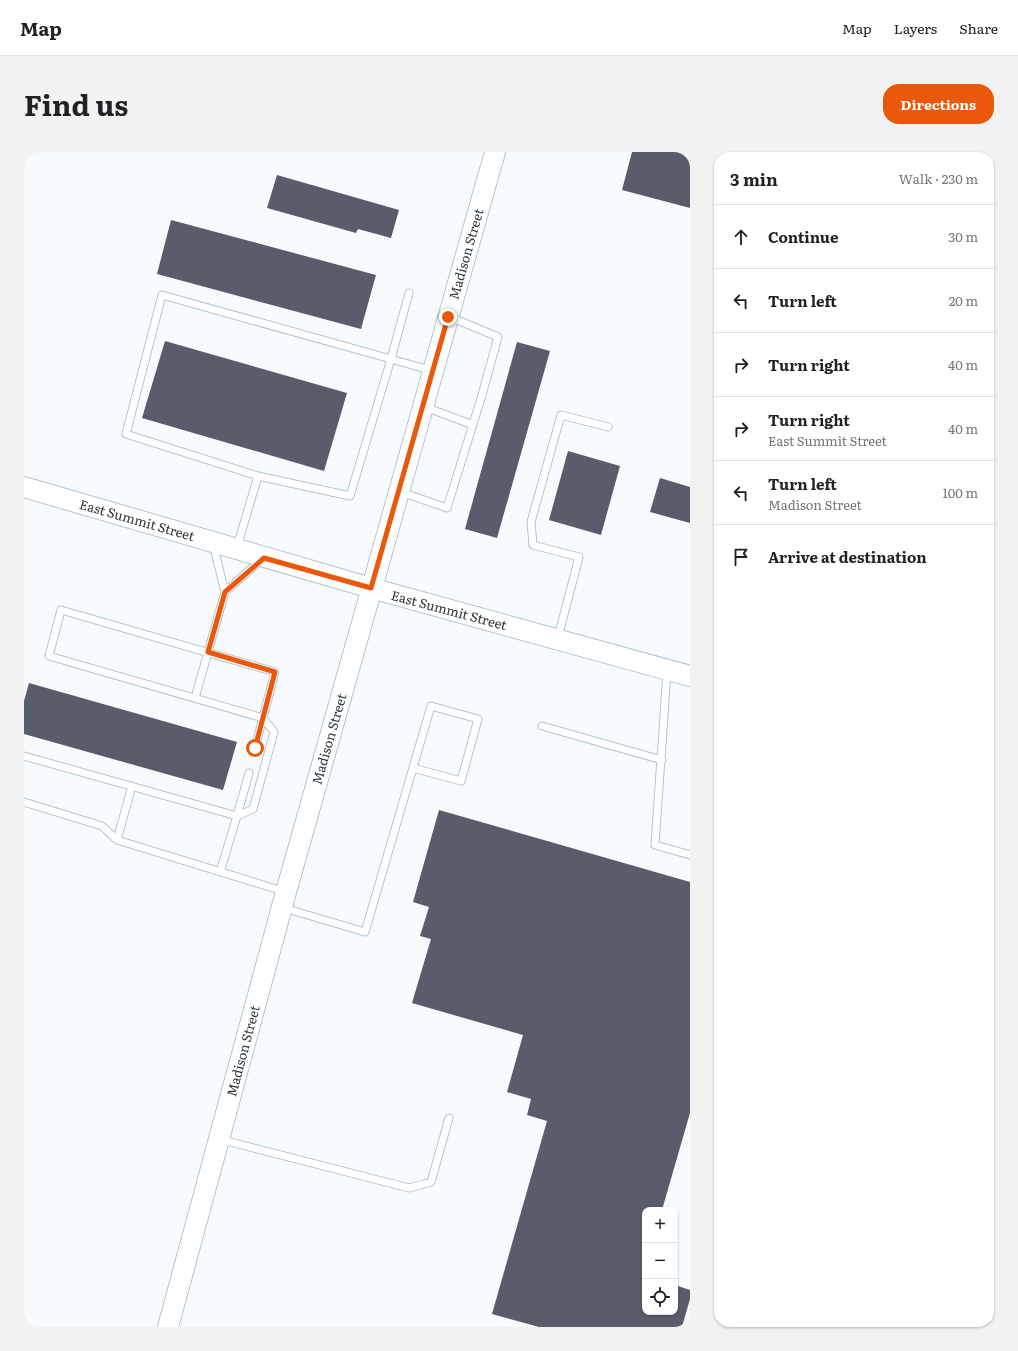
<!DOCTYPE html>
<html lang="en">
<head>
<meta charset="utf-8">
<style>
  :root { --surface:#fff; --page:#f2f2f2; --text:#202124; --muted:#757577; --line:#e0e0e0; --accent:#ea580c }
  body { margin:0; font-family:Literata,serif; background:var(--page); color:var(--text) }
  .controls { position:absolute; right:12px; bottom:12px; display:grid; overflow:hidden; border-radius:8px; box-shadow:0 1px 3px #0004 }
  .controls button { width:36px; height:36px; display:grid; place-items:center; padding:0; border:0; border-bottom:1px solid var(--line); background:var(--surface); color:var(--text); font:20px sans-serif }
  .stop { position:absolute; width:12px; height:12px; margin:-9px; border:3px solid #ea580c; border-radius:50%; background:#fff }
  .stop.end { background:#ea580c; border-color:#fff; box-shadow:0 1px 4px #0008 }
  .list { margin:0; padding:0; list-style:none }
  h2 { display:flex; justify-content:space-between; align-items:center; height:52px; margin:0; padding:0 16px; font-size:17px }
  h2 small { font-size:13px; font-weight:400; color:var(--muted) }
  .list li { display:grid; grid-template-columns:26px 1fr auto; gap:12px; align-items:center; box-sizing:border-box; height:64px; padding:0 16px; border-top:1px solid var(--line) }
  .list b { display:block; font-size:15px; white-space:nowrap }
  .list p { margin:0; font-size:13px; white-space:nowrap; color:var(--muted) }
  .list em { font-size:13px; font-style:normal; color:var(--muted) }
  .icon { flex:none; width:22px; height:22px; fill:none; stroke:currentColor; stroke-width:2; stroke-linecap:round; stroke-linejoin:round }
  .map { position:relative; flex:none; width:666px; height:1175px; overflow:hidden; border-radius:16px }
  header { display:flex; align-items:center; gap:24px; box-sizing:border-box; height:56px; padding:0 20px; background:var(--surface); border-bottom:1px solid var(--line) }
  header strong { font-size:19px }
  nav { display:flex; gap:22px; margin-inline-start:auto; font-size:14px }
  .intro { display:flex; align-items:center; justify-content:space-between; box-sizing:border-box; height:96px; padding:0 24px }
  h1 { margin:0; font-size:28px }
  .button { padding:10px 18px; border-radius:16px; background:var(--accent); color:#fff; font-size:14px; font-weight:700 }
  main { display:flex; gap:24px; padding:0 24px }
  aside { flex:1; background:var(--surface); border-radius:16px; box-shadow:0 1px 3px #0004 }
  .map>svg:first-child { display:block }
  .building { fill:#585c6b }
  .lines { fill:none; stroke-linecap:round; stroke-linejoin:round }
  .lane-casing { stroke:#b4c4d0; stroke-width:9 }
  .secondary-casing { stroke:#b4c4d0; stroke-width:22 }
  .lane { stroke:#fff; stroke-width:7 }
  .secondary { stroke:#fff; stroke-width:20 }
  .route { stroke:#ea580c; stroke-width:5 }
  .labels { text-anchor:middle; stroke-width:4; stroke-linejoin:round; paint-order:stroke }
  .street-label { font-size:13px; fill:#2f363a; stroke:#fff }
</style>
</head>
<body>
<header>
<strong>Map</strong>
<nav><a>Map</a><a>Layers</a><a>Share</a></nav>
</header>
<div class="intro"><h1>Find us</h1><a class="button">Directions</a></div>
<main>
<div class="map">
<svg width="666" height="1175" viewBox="0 0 666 1175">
  <rect width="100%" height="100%" fill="#f8fbfd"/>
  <path class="building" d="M608,0H666V56L598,38Z
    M253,23L375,58L367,86L334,77L332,81L243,56Z
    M147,68L352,123L337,177L133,122Z
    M141,189L323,241L300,319L118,266Z
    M493,190L526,199L473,386L441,377Z
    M544,299L596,314L577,383L525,368Z
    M636,326L666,335V371L626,360Z
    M5,531L213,590L199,638L0,582V549Z
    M415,658L666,730V961L638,1058H621V1117L619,1124L621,1125V1160H651V1133L666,1138V1147L658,1175H515L468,1162L523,969L503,963L507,947L483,940L499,883L388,851L407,787L396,784L405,755L389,750Z"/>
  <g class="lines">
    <g class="lane-casing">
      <path id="lane" d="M401,255L449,273
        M234,324L102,282L138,143L367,207L385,141
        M377,340L423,356L458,243L474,185L426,165
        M213,395L234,324L326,344L367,207L409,219
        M201,440L238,407
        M534,485L555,405L509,393L507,370L537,263L584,275
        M643,520L631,693L666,703
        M171,546L201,440L189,392
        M518,574L638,608
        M0,604L213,664L229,657L250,580L239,566L25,504L37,458L251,520L231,596
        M0,650L78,674L93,688L262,740
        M93,688L108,634
        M196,720L213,664L225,621
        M260,756L341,780L407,554L454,567L437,629L389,616
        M195,987L385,1036L407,1030L425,966"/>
    </g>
    <g class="secondary-casing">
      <path id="secondary" d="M0,335L347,436L666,524
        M144,1175L262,740L471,0"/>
    </g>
    <use href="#lane" class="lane"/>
    <use href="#secondary" class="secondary"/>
  </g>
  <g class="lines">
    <path class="route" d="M231,596L251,520L184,500L201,440L240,406L347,436L424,165"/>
  </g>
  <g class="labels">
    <g class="street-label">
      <text transform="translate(442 102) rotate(-74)" y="5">Madison Street</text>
      <text transform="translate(113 368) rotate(16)" y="5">East Summit Street</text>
      <text transform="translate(425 458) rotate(15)" y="5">East Summit Street</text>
      <text transform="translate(305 587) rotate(-74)" y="5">Madison Street</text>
      <text transform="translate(219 899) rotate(-75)" y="5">Madison Street</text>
    </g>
  </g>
</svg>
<div class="controls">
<button>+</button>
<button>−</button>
<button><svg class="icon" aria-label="locate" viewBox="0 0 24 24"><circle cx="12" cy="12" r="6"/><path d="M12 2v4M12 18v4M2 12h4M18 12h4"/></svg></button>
</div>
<div class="stop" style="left:231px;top:596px"></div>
<div class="stop end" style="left:424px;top:165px"></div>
</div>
<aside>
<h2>3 min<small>Walk · 230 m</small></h2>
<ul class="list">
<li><svg class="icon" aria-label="ahead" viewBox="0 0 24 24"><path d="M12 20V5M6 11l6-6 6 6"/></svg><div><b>Continue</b></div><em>30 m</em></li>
<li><svg class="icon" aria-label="left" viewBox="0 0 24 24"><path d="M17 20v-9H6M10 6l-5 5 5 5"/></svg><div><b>Turn left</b></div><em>20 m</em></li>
<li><svg class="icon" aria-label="right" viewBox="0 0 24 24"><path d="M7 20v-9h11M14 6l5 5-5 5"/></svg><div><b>Turn right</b></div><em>40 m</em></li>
<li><svg class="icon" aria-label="right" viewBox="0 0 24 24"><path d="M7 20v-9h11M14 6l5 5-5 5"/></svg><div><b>Turn right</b><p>East Summit Street</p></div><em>40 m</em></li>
<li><svg class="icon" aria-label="left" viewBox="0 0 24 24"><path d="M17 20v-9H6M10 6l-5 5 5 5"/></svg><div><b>Turn left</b><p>Madison Street</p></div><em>100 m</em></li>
<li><svg class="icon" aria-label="arrive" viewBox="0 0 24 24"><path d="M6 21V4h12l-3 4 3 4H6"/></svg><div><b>Arrive at destination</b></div></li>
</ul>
</aside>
</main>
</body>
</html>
